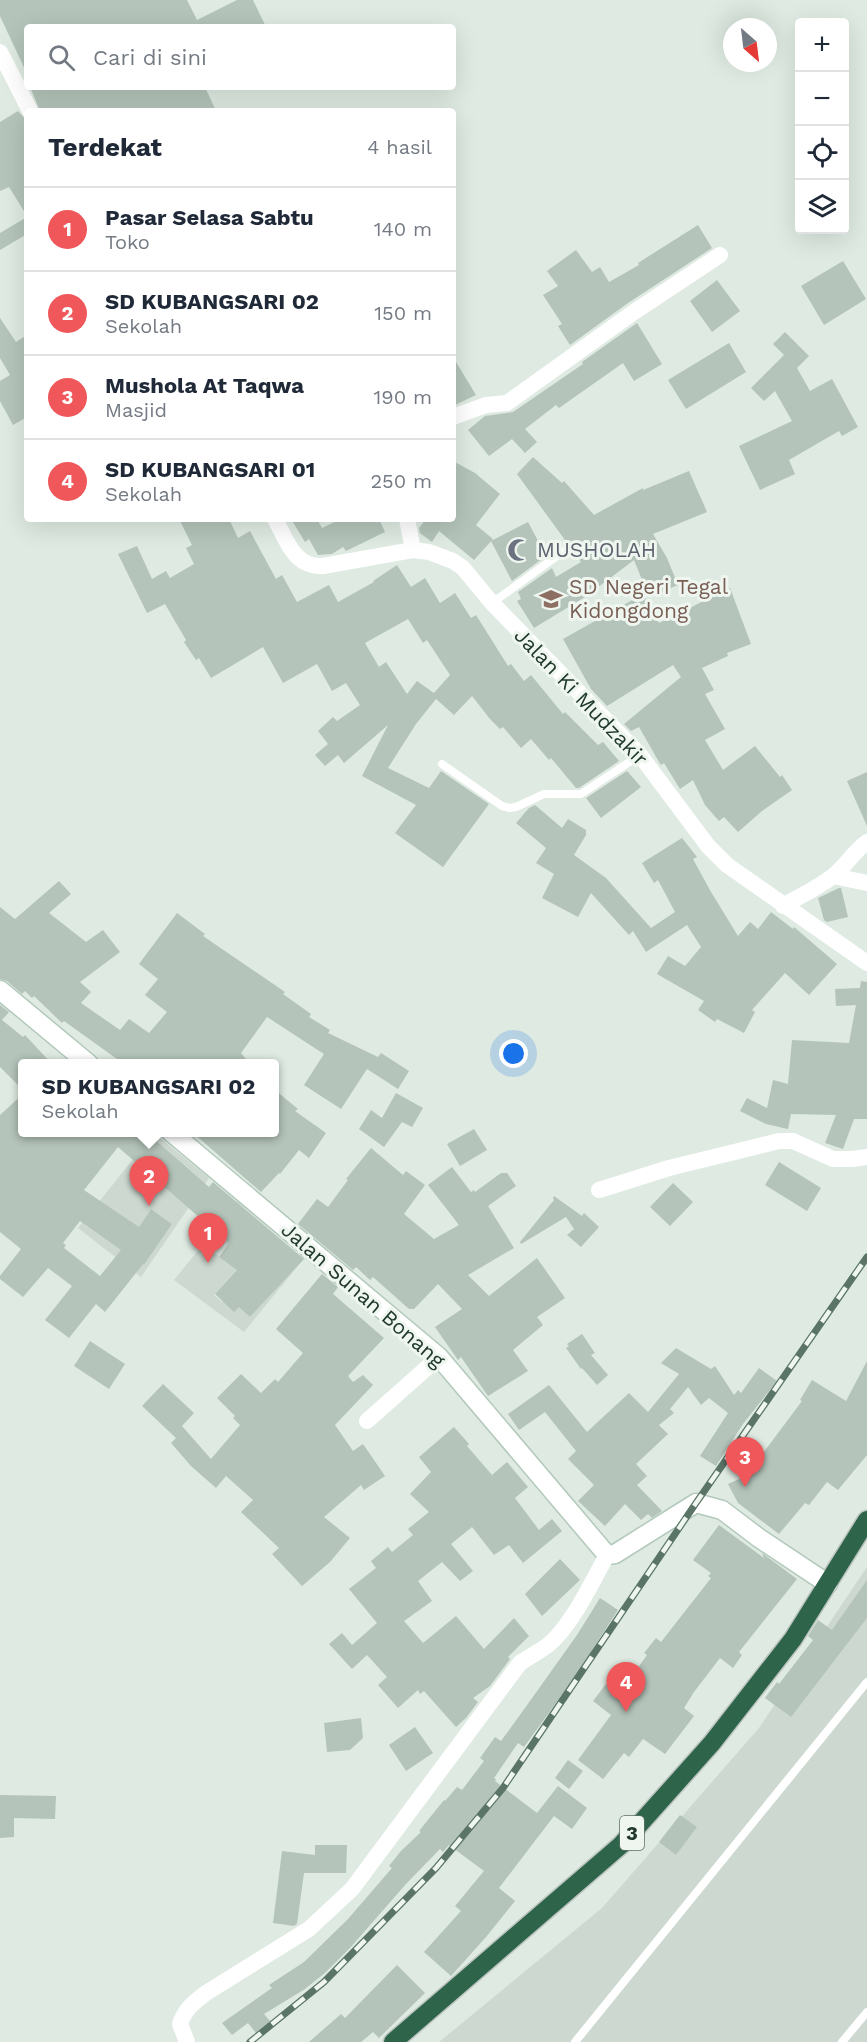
<!DOCTYPE html>
<html lang="id">
<head>
<meta charset="utf-8">
<style>
  :root { --surface:#fff; --page:#f2f2f3; --text:#1f2937; --muted:#747a83; --line:#e0e1e3; --accent:#ef575a }
  body { margin:0; font-family:"Work Sans",sans-serif; background:var(--page); color:var(--text) }
  .controls { position:absolute; right:18px; top:18px; display:grid; overflow:hidden; border-radius:6px; box-shadow:0 6px 24px #0002 }
  .controls button { width:54px; height:54px; display:grid; place-items:center; padding:0; border:0; border-bottom:2px solid var(--line); background:var(--surface); color:var(--text); font:30px sans-serif }
  .compass { position:absolute; left:723px; top:18px; width:54px; height:54px; border-radius:50%; background:var(--surface); box-shadow:0 6px 24px #0002; rotate:152deg }
  .you { position:absolute; left:514px; top:1054px; width:21px; height:21px; margin:-15px; border:4px solid #fff; border-radius:50%; background:#1a73e8; box-shadow:0 0 0 9px #1a73e833 }
  .badge { display:grid; place-items:center; width:39px; height:39px; border-radius:50%; background:var(--accent); color:#fff; font-size:20px; font-weight:700 }
  .pin { position:absolute; translate:-50% -50px; filter:drop-shadow(0 2px 3px #0008) }
  .pin::after { content:''; position:absolute; top:32px; width:21px; height:18px; background:inherit; clip-path:polygon(0 0,100% 0,50% 100%) }
  .popup { position:absolute; left:18px; top:1059px; width:261px; height:78px; box-sizing:border-box; display:grid; place-content:center; border-radius:6px; background:var(--surface); filter:drop-shadow(0 2px 4px #0005); font-size:20px; white-space:nowrap; color:var(--muted) }
  .popup b { font-size:22px; color:var(--text) }
  .popup::after { content:''; position:absolute; left:50%; top:100%; margin-left:-12px; border:12px solid transparent; border-top-color:var(--surface) }
  .list { margin:0; padding:0; list-style:none }
  h2 { display:flex; justify-content:space-between; align-items:center; height:78px; margin:0; padding:0 24px; font-size:26px }
  h2 small { font-size:20px; font-weight:400; color:var(--muted) }
  .list li { display:grid; grid-template-columns:39px 1fr auto; gap:18px; align-items:center; box-sizing:border-box; height:84px; padding:0 24px; border-top:2px solid var(--line) }
  .list b { display:block; font-size:22px; white-space:nowrap }
  .list p { margin:0; font-size:20px; white-space:nowrap; color:var(--muted) }
  .list em { font-size:20px; font-style:normal; color:var(--muted) }
  .icon { flex:none; width:33px; height:33px; fill:none; stroke:currentColor; stroke-width:2; stroke-linecap:round; stroke-linejoin:round }
  .map { position:relative; flex:none; width:867px; height:2042px; overflow:hidden }
  .search { position:absolute; background:var(--surface); box-shadow:0 6px 24px #0002; left:24px; top:24px; width:432px; height:66px; display:flex; align-items:center; gap:15px; box-sizing:border-box; padding:0 21px; border-radius:6px; color:var(--muted); font-size:22px }
  .panel { position:absolute; background:var(--surface); box-shadow:0 6px 24px #0002; left:24px; top:108px; width:432px; height:414px; border-radius:6px }
  .map>svg:first-child { display:block }
  .built { fill:#cdd9d0; fill-rule:evenodd }
  .building { fill:#b4c4ba; fill-rule:evenodd }
  .lines { fill:none; stroke-linecap:round; stroke-linejoin:round }
  .secondary-casing { stroke:#b2c9bb; stroke-width:21 }
  .highway-casing { stroke:#bcc4c0; stroke-width:21 }
  .lane { stroke:#fff; stroke-width:8 }
  .street { stroke:#fff; stroke-width:16 }
  .secondary { stroke:#fff; stroke-width:18 }
  .highway { stroke:#2d644a; stroke-width:18 }
  .rail-casing { stroke:#5a7567; stroke-width:7 }
  .rail { stroke:#eff6f0; stroke-width:4.5; stroke-dasharray:14; stroke-linecap:butt }
  .labels { text-anchor:middle; stroke-width:6; stroke-linejoin:round; paint-order:stroke }
  .shield { fill:#eff6f0; stroke:#5e7267; stroke-width:1.5 }
  .shield-label { font-size:20px; font-weight:bold; fill:#20392c }
  .worship-label { font-size:21px; fill:#5b616d; stroke:#eff6f0; text-anchor:start }
  .education-label { font-size:21px; fill:#785e54; stroke:#eff6f0; text-anchor:start }
  .street-label { font-size:21px; fill:#20392c; stroke:#eff6f0 }
</style>
</head>
<body>
<div class="map">
<svg width="867" height="2042" viewBox="0 0 867 2042">
  <rect width="100%" height="100%" fill="#deeae2"/>
  <path class="built" d="M154,1133L209,1178L141,1277L78,1228ZM133,1160L202,1182L183,1203ZM151,1209L172,1224L144,1265L84,1224L139,1227Z
    M239,1200L306,1256L244,1332L174,1280ZM241,1205L301,1253L291,1266L230,1217ZM228,1221L248,1257L218,1234ZM214,1235L245,1258L236,1269L205,1246ZM246,1260L255,1267L222,1302L214,1295ZM276,1289L250,1317L241,1308Z
    M867,1567V2042H439L602,1908L759,1728Z"/>
  <path class="building" d="M0,0H187L197,20L237,0H253L266,27H27V74L0,16Z
    M30,87H205L216,111H40Z
    M18,111L27,121V216L9,187L0,191V122Z
    M27,217V234L0,250V233Z
    M698,225L712,248L628,303L570,345L558,326L562,324L543,295L558,286L547,271L576,250L592,272L600,267L609,282L639,265L638,263Z
    M843,261L866,299L824,325L801,286Z
    M717,280L740,311L712,332L690,301Z
    M0,318L16,342L27,335V417L13,425L0,401V381L10,375L0,358Z
    M637,323L662,364L634,381L623,363L559,408L556,405L525,429L537,442L525,453L512,439L489,456L468,430L485,416L513,412L583,364L582,362Z
    M785,332L809,356L797,368L810,391L832,379L858,427L842,436L839,431L789,460L795,474L760,490L739,446L792,421L775,391L764,401L751,388L784,355L773,344Z
    M729,343L746,372L686,409L668,380Z
    M453,357L476,395L453,406Z
    M533,457L562,483L564,481L594,515L643,488V490L689,471L707,512L653,534L667,558L678,585L649,597L634,560L585,597L534,628L517,601L521,599L518,592L552,568L556,577L581,562L517,474Z
    M453,461L475,473L500,494L476,525L493,539L474,560L439,531L432,542L420,533L419,528L426,519H453Z
    M179,519H229L238,538L250,531L276,579L282,575L297,602L329,585L338,602L374,582L373,581L397,565L411,587L425,578L440,603L455,593L471,618L476,615L508,666L511,664L524,681L531,675L563,714L565,712L598,745L603,742L619,761L579,788H576L551,758L549,760L531,739L521,748L503,727L500,729L490,719L472,696L454,715L436,699L416,724L388,768L429,788L441,771L489,804L443,867L395,833L416,805L362,776L388,725L344,763L338,755L325,766L315,755L328,744L318,731L333,717L337,721L360,705L346,683L332,691L317,664L283,683L263,647L211,678L199,658L196,660L184,642L186,640L165,604L147,613L118,554L137,546L152,579L166,571L170,578L194,564L186,548L192,545ZM408,619L423,643L427,640L450,675L434,693L417,681L407,694L386,662L379,667L365,643Z
    M291,519H317L322,528L341,519H379L385,532L346,551L343,547L332,554L318,555L309,539L305,542Z
    M528,522L546,556L512,581L491,541Z
    M730,588L751,644L727,653L728,656L702,668L714,690L705,694L725,729L705,740L723,770L755,746L780,777L782,775L792,790L762,811L738,832L724,817L719,821L705,805L693,780L680,789L664,763L661,765L659,762L639,727L631,731L624,724L681,677L673,665L607,706L591,689L563,639L643,594L659,623Z
    M627,771L641,787L601,818L586,798Z
    M867,772V826L847,781Z
    M535,805L562,828L568,819L586,830V835L574,855L606,878L651,928L675,912L658,880L654,883L642,863L682,838L697,857L693,859L711,892L738,936L750,922L758,929L771,912L793,929L794,927L837,964L809,995L785,973L752,1010L755,1012L744,1033L717,1019L715,1022L698,1010L704,1001L657,974L668,956L685,966L701,947L687,925L646,952L633,931L629,935L591,893L578,917L542,898L554,874L536,863L546,848L516,823L529,808Z
    M59,881L71,894L49,913L86,942L103,930L120,952L80,982L91,992L81,1003L120,1030L129,1019L149,1033L167,1012L145,995L158,979L139,964L177,913L205,934L203,936L285,992L283,994L311,1014L309,1017L330,1030L328,1033L378,1057L381,1053L409,1071L398,1089L367,1069L341,1109L304,1085L324,1054L267,1017L241,1053L250,1064H124L64,1021L62,1023L34,996L32,998L25,991L22,994L7,981L0,979V907L15,919Z
    M839,888H841L848,917L827,922L824,920L818,898Z
    M861,981L867,982V1119H854L843,1149L825,1143L836,1115L791,1114L788,1129L766,1124L740,1111L747,1098L767,1108L773,1080L788,1084L792,1040L849,1043L856,1005L836,1006L835,989L860,988Z
    M0,1005L9,1012L2,1020L23,1037L25,1035L52,1064H23V1090L0,1067Z
    M275,1090L298,1109L295,1111L326,1133L309,1158L299,1150L280,1174L279,1173L261,1192L192,1132H275Z
    M396,1093L423,1108L412,1127L402,1122L384,1147L359,1129L371,1110L382,1118Z
    M23,1094V1132H146L209,1187L213,1182L304,1259L250,1317L239,1307L234,1312L215,1294L237,1270L219,1257L229,1243L118,1147L84,1190L139,1227L151,1209L172,1224L144,1265L143,1264L105,1312L96,1304L69,1338L45,1320L72,1286L48,1268L23,1297L0,1279V1276L21,1249L0,1232V1115ZM80,1221L121,1250L100,1276L64,1248L66,1245L63,1243Z
    M474,1129L487,1150L460,1166L447,1144Z
    M371,1148L403,1175L406,1171L425,1185L404,1214L434,1239L459,1225L428,1185L452,1167L471,1192L474,1190L475,1192L501,1173H507L516,1186L488,1206L514,1248L468,1275L489,1296L537,1258L565,1298L537,1317L543,1325L513,1350L528,1371L488,1396L461,1357L458,1360L435,1327L462,1309L438,1284L414,1309H409L373,1277L370,1280L356,1267L353,1270L298,1224L317,1199L328,1207L348,1180L346,1179Z
    M779,1162L821,1188L807,1211L765,1185Z
    M673,1183L693,1202L670,1226L650,1207Z
    M554,1196L582,1216L584,1213L599,1227L581,1247L567,1235L574,1229L566,1217L521,1244L520,1242L554,1200L553,1198Z
    M322,1274L338,1287L333,1294L384,1338L348,1376L353,1382L363,1375L373,1385L335,1425L353,1451L363,1444L385,1476L364,1490L361,1485L324,1517L350,1538L330,1562L302,1586L272,1554L279,1548L241,1512L253,1500L226,1476L216,1488L191,1466L171,1443L176,1438L142,1406L163,1384L194,1413L182,1426L211,1459L240,1425L233,1418L235,1416L217,1398L241,1374L261,1393L275,1379L278,1382L303,1353L276,1329Z
    M582,1334L595,1353L591,1355L608,1375L597,1385L582,1368L581,1369L566,1348L569,1346L567,1344Z
    M90,1341L125,1364L109,1389L74,1366Z
    M676,1348L711,1369L715,1366L734,1395L738,1390L741,1393L759,1368L777,1381L743,1424L716,1466L700,1456L728,1413L709,1398L701,1405L688,1387L670,1409L674,1413L659,1425L668,1434L636,1464L647,1476L637,1485L662,1511L652,1518L648,1514L641,1520L625,1504L605,1526L578,1501L594,1485L568,1459L576,1451L545,1412L519,1430L508,1414L549,1385L587,1432L629,1393L648,1412L679,1374L661,1363Z
    M867,1361V1455L838,1490L827,1482L809,1505L805,1503L779,1534L738,1503L728,1484L746,1476L802,1401L800,1400L812,1380L846,1401Z
    M454,1427L469,1444L467,1446L492,1475L507,1462L528,1487L515,1498L539,1530L552,1519L562,1531L523,1563L509,1545L494,1555L472,1527L451,1544L473,1571L460,1581L442,1562L418,1581L432,1601L404,1621L423,1643L456,1616L484,1649L514,1618L529,1636L508,1657L510,1659L490,1686L473,1698L478,1702L466,1718L456,1727L424,1691L420,1694L418,1690L398,1708L378,1685L387,1677L367,1655L352,1669L329,1644L342,1633L352,1645L377,1623L349,1589L376,1568L371,1561L388,1547L392,1552L413,1535L408,1529L429,1512L410,1494L431,1472L419,1457Z
    M719,1525L764,1558L762,1553L797,1579L739,1652L742,1655L733,1668L720,1658L694,1692L684,1708L694,1716L665,1754L643,1739L629,1757L624,1753L603,1779L578,1760L611,1715L593,1701L606,1684L624,1697L642,1673L637,1669L647,1655L644,1653L656,1638L661,1642L711,1578L708,1576L711,1573L693,1560Z
    M560,1559L580,1580L542,1616L525,1594Z
    M867,1580V1618L791,1717L765,1698L777,1682L779,1684L813,1640L808,1636L818,1620L832,1630Z
    M600,1598L618,1610L592,1650L594,1651L524,1747L518,1743L494,1778L496,1779L495,1781L537,1813L558,1786L587,1808L572,1829L554,1816L499,1888L515,1901L486,1937L451,1976L424,1952L461,1911L455,1906L484,1871L449,1845L443,1852L440,1849L406,1884L350,1948L326,1972L305,1989L264,2014L270,2021L256,2033L248,2023L232,2035L222,2023L272,1988L269,1985L304,1962L348,1919L392,1868L389,1866L401,1851L421,1832L419,1831L444,1800L445,1801L457,1787L462,1790L484,1761L480,1758L495,1737L501,1741L525,1708L577,1635Z
    M361,1718L363,1738L350,1750L327,1752L324,1723Z
    M415,1727L433,1753L406,1771L389,1745Z
    M568,1760L583,1771L569,1789L555,1778Z
    M0,1795L56,1796L55,1819L14,1818V1837L0,1838Z
    M680,1815L697,1827L676,1855L659,1842Z
    M315,1845H347L346,1873H304L297,1924L294,1926L273,1923L282,1851L315,1855Z
    M397,1965L425,1993L379,2038L373,2032L361,2042H309L341,2014L345,2018Z"/>
  <g class="lines">
    <g class="secondary-casing">
      <path id="secondary" d="M0,990L89,1064
        M171,1132L439,1357L607,1555L615,1554L696,1503L722,1510L759,1538L828,1584"/>
    </g>
    <g class="highway-casing">
      <path id="highway" d="M393,2042L621,1845L712,1743L793,1639L867,1520"/>
    </g>
    <path class="lane" d="M492,603L564,551
      M442,764L502,806L510,808L516,807L544,794H581L640,755
      M575,2042L867,1682
      M842,2042L867,2012"/>
    <path class="street" d="M0,52L30,111
      M453,417L486,405L507,403L634,312L720,255
      M275,519C287,541 294,567 323,566L413,550L429,552L453,561L463,568L492,603L640,755L708,846L727,865L867,963
      M407,519L413,550
      M833,876L867,883
      M783,906C800,896 818,888 833,876C846,866 853,852 867,842
      M599,1190L669,1168L779,1141H793L833,1159H852L867,1157
      M367,1421L439,1357
      M187,2042L180,2024C185,2009 193,2003 206,1993L309,1929L352,1889L520,1663C529,1657 539,1652 548,1645C571,1627 592,1582 607,1555"/>
    <use href="#secondary" class="secondary"/>
    <use href="#highway" class="highway"/>
    <g class="rail-casing">
      <path id="rail" d="M250,2042L324,1982L436,1868L503,1788L696,1503L867,1257"/>
    </g>
    <use href="#rail" class="rail"/>
  </g>
  <defs>
    <g id="mosque-bare" transform="scale(1.8)"><path d="M3.5-4.9A6 6 0 1 0 3.5 4.9A5 5 0 1 1 3.5-4.9Z" fill="#6b7280" stroke="#eff6f0" stroke-width="2.5" paint-order="stroke"/></g>
    <g id="school-bare" transform="scale(1.8)"><path d="M0-5L7-2L0 1L-7-2ZM-4 1L0 2.5L4 1V4Q0 6-4 4Z" fill="#8d6e63" stroke="#eff6f0" stroke-width="2.5" paint-order="stroke"/></g>
  </defs>
  <g fill-rule="evenodd">
    <use href="#mosque-bare" x="519" y="550"/>
    <use href="#school-bare" x="551" y="599"/>
  </g>
  <g class="labels">
    <rect class="shield" x="620" y="1816" width="24" height="34" rx="4.5"/>
    <g class="shield-label">
      <text x="632" y="1840">3</text>
    </g>
    <g class="worship-label">
      <text x="537" y="557">MUSHOLAH</text>
    </g>
    <g class="education-label">
      <text x="569" y="594">SD Negeri Tegal<tspan x="569" dy="24">Kidongdong</tspan></text>
    </g>
    <g class="street-label">
      <text transform="translate(581 697) rotate(46)" y="7">Jalan Ki Mudzakir</text>
      <text transform="translate(363 1295) rotate(41)" y="7">Jalan Sunan Bonang</text>
    </g>
  </g>
</svg>
<div class="controls">
<button>+</button>
<button>−</button>
<button><svg class="icon" aria-label="locate" viewBox="0 0 24 24"><circle cx="12" cy="12" r="6"/><path d="M12 2v4M12 18v4M2 12h4M18 12h4"/></svg></button>
<button><svg class="icon" aria-label="layers" viewBox="0 0 24 24"><path d="M12 4l9 5-9 5-9-5zM3 14l9 5 9-5"/></svg></button>
</div>
<svg class="compass" viewBox="-18 -18 36 36"><path d="M0-13l5 13h-10z" fill="#e53935"/><path d="M0 13l5-13h-10z" fill="#747a83"/></svg>
<div class="you"></div>
<div class="pin badge" style="left:208px;top:1263px">1</div>
<div class="pin badge" style="left:149px;top:1206px">2</div>
<div class="popup"><b>SD KUBANGSARI 02</b>Sekolah</div>
<div class="pin badge" style="left:745px;top:1487px">3</div>
<div class="pin badge" style="left:626px;top:1712px">4</div>
<div class="search"><svg class="icon" aria-label="search" viewBox="0 0 24 24"><circle cx="10" cy="10" r="6"/><path d="M15 15l6 6"/></svg>Cari di sini</div>
<section class="panel">
<h2>Terdekat<small>4 hasil</small></h2>
<ul class="list">
<li><span class="badge">1</span><div><b>Pasar Selasa Sabtu</b><p>Toko</p></div><em>140 m</em></li>
<li><span class="badge">2</span><div><b>SD KUBANGSARI 02</b><p>Sekolah</p></div><em>150 m</em></li>
<li><span class="badge">3</span><div><b>Mushola At Taqwa</b><p>Masjid</p></div><em>190 m</em></li>
<li><span class="badge">4</span><div><b>SD KUBANGSARI 01</b><p>Sekolah</p></div><em>250 m</em></li>
</ul>
</section>
</div>
</body>
</html>
